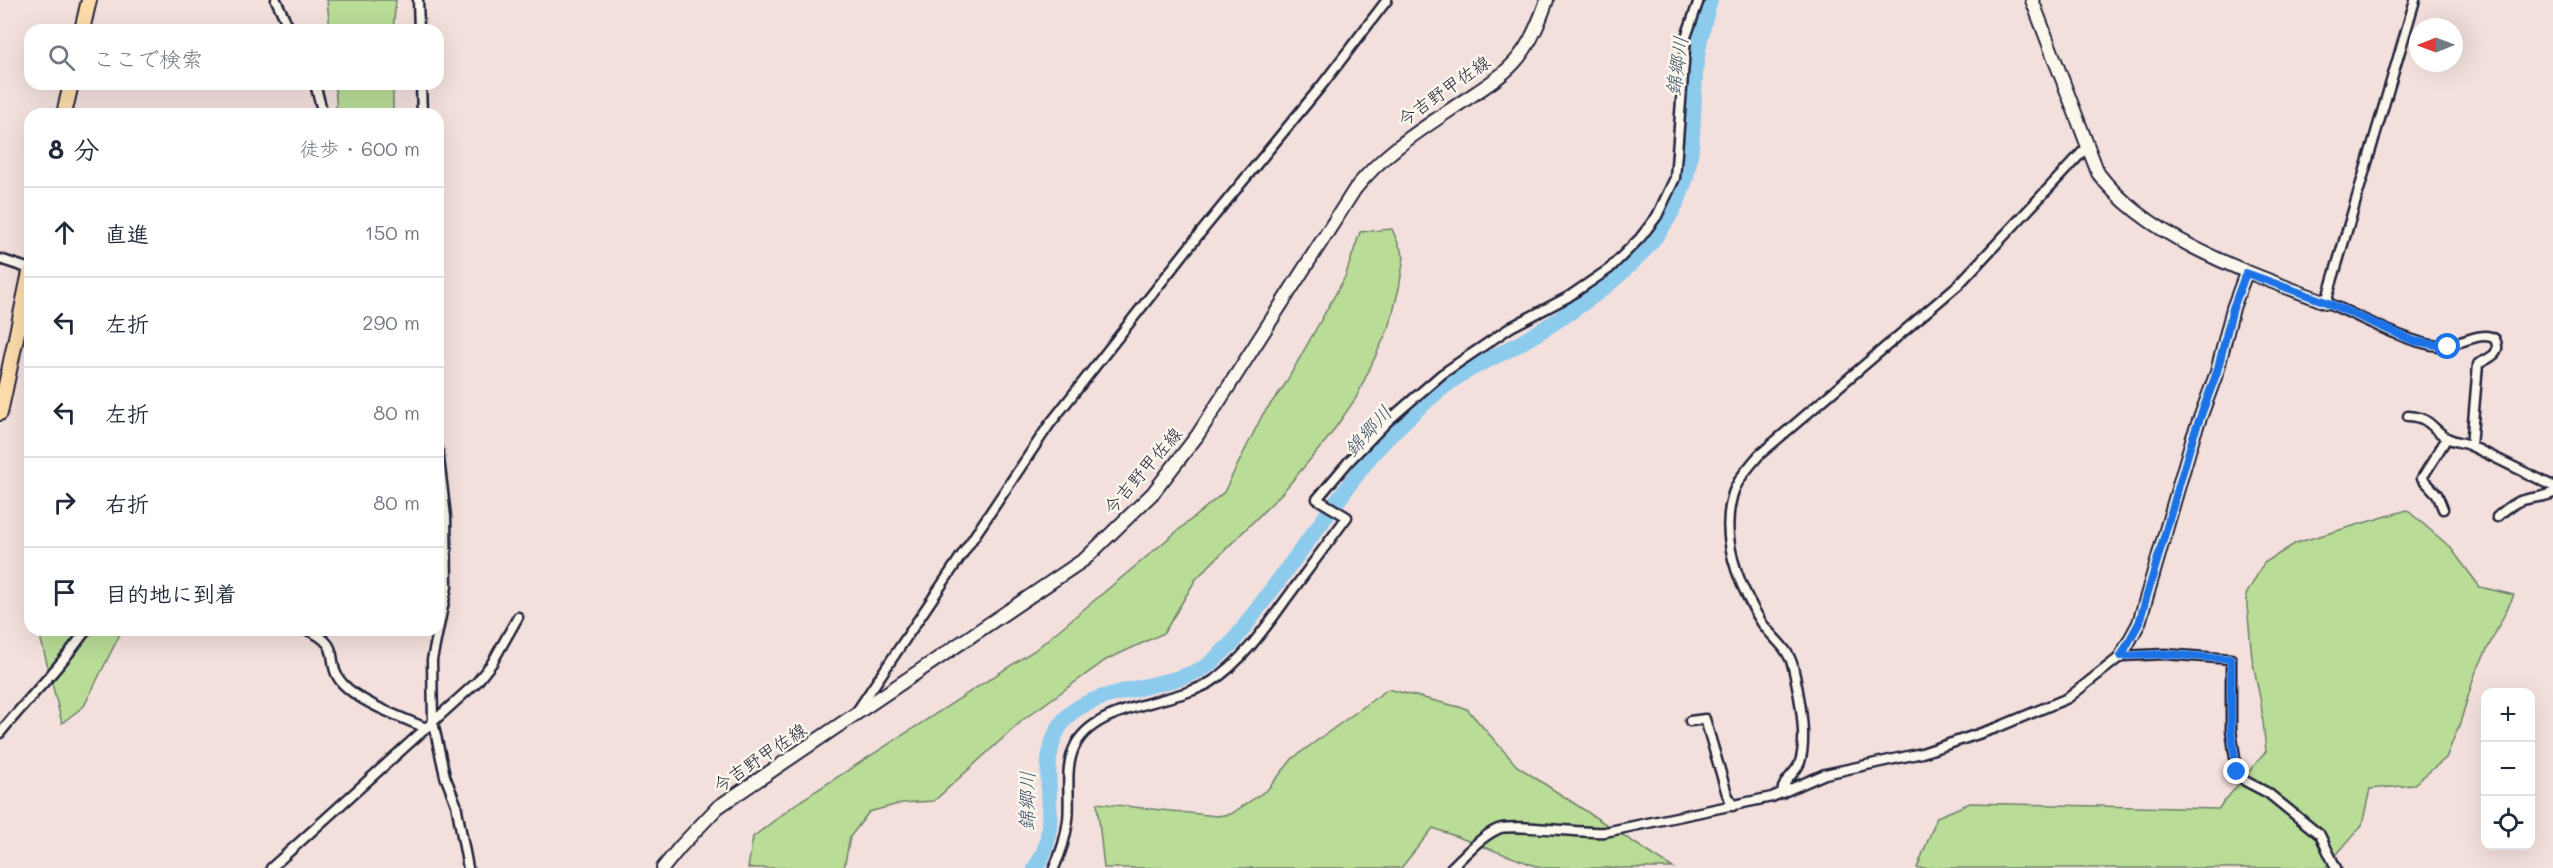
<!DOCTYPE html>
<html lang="ja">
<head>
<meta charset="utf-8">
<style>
  :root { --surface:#fff; --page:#f6f6f7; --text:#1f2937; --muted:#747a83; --line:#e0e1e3 }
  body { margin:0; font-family:Mali,"Klee One",sans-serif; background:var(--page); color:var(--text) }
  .controls { position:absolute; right:18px; bottom:18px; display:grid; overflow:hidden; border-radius:12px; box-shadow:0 6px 24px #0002 }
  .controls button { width:54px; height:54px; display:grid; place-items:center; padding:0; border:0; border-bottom:2px solid var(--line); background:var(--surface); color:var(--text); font:30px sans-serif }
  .compass { position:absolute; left:2409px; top:18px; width:54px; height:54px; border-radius:50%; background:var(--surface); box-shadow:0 6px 24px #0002; rotate:269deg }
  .stop { position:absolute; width:18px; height:18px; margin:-14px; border:4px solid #1a73e8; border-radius:50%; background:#fff }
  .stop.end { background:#1a73e8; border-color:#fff; box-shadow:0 2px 6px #0008 }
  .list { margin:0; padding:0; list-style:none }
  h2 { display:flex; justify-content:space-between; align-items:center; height:78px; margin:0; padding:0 24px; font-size:26px }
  h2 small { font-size:20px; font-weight:400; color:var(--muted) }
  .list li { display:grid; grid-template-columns:39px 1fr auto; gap:18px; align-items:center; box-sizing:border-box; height:90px; padding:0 24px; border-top:2px solid var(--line) }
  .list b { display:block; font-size:22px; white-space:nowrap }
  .list em { font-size:20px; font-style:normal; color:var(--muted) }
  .icon { flex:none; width:33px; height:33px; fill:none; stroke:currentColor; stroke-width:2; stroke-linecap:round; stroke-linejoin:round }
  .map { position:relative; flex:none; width:2553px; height:868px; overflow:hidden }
  .search { position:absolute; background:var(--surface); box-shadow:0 6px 24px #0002; left:24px; top:24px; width:420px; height:66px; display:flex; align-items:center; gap:15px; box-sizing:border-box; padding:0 21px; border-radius:18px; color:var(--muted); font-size:22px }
  .panel { position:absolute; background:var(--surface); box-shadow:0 6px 24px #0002; left:24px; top:108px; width:420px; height:528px; border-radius:18px }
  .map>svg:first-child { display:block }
  .green { fill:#b9dc97; stroke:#6e7f69; stroke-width:1.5 }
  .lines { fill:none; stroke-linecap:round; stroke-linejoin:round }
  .river { stroke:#8dcbed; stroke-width:16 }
  .street-casing { stroke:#22223b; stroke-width:13 }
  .secondary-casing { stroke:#22223b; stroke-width:16 }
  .primary-casing { stroke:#22223b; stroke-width:18 }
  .street { stroke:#fbf7ec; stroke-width:8 }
  .secondary { stroke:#fbf7ec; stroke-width:12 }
  .primary { stroke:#fcdcab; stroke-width:14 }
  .route { stroke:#1a73e8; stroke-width:8 }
  .labels { text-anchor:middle; stroke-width:5; stroke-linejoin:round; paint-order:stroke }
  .street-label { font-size:18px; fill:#22223b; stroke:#fbf7ec }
  .water-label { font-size:20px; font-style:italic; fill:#425570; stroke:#fbf7ec }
</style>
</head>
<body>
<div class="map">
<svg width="2553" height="868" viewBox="0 0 2553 868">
  <rect width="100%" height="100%" fill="#f3e0dd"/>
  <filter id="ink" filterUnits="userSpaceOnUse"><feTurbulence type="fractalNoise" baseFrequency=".0167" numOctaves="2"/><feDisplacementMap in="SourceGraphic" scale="12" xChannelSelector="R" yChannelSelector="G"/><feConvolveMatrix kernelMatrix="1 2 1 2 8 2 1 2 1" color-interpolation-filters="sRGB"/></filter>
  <g filter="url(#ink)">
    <path class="green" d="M327,0H396L393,30H330Z
      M335,84H393V114H337Z
      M1392,229L1404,257L1399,288L1390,325L1356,398L1329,437L1282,493L1196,579L1164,633L1106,660L1024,719L934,801L902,803L869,812L850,837L844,868H748L753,837L797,803L1035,650L1224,492L1263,414L1284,386L1345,277L1360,232Z
      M2407,510L2450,547L2480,587L2514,595L2475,674L2460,723L2446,758L2413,785L2370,789L2362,825L2325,868H1917L1937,817L1970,803L2218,809L2266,751L2261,703L2252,658L2246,595L2264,563L2296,543Z
      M46,630H122L84,706L62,723L41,640Z
      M1388,689L1467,709L1517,766L1673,868H1541L1433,828L1401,868H1104L1097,803L1217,816L1231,814L1268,789L1293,758Z"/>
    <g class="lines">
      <path class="river" d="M1035,868C1068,825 1029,762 1065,719C1090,688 1169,689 1205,667C1215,661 1224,650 1233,642L1372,454C1399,425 1427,397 1460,375C1478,363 1498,356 1517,345C1577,310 1650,264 1679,197C1698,153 1690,104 1697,58C1699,38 1705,19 1710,0"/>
      <g class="street-casing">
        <path id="street" d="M276,0L290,30
          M418,0L419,30
          M2415,0L2326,302C2356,315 2407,343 2438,346C2457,348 2480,329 2495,339C2502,354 2491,357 2478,364L2471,446L2553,486
          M315,84L323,114
          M421,84L422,114
          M0,259L30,269
          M2408,416C2430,417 2431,428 2447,438C2454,442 2464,442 2471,446
          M438,450L446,517L447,587L432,660L433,722L445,776L456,804L468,868
          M2443,509L2437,494L2422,478L2447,438
          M2497,517C2504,511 2511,504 2520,501C2532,497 2542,498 2553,493
          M307,630C346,646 323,663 343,684C362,704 401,717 426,728
          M857,711L1049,425L1197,237L1322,85L1387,0
          M1690,721L1705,719L1727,794L1733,806
          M0,733C28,698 61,667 86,630
          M1782,793C1783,779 1796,774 1800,762C1808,737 1799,693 1793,667C1789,648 1772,638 1762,623C1739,586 1720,541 1732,497C1736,481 1748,468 1759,455L1959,284L2088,146
          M271,868L477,682L492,663L518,617
          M1054,868C1061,853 1066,837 1068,820C1071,794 1063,768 1076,744C1098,704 1173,704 1211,682C1242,662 1266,627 1287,598C1307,571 1327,544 1347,517L1317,499L1349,461L1389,420L1442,374L1511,327L1568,297L1609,269L1640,238L1657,216L1675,178L1686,37L1699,0
          M1451,868C1465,855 1480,837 1498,829C1510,823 1583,834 1605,832L1772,797L1825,774L1922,753L1996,728L2068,698L2121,656L2165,654L2231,659V730L2237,772L2245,781L2268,793L2320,835L2336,868"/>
      </g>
      <g class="secondary-casing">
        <path id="secondary" d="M2032,0L2098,173C2147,239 2251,274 2326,302
          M2121,656L2139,623L2193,437L2217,372L2233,308L2246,273
          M663,868L680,847L718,807L1085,559L1153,493L1197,436L1355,189C1385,151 1425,127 1465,100C1483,88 1505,75 1519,57C1532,41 1540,20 1547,0"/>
      </g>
      <g class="primary-casing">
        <path id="primary" d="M82,30L89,0
          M64,114L71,84
          M0,413L30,272"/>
      </g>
      <use href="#street" class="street"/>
      <use href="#secondary" class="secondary"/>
      <use href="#primary" class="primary"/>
    </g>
  </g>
  <g class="lines" filter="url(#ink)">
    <path class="route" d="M2237,772L2231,730V659L2165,654L2121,656L2139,623L2193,437L2217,372L2233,308L2246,273L2326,302L2414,341L2448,347"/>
  </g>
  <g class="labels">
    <g class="street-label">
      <text transform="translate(1444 91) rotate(-35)" y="6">今吉野甲佐線</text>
      <text transform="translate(1143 471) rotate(-49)" y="6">今吉野甲佐線</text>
      <text transform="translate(760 758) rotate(-34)" y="6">今吉野甲佐線</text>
    </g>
    <g class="water-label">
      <text transform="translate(1677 66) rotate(-82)" y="7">錦郷川</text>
      <text transform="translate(1368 431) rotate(-48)" y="7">錦郷川</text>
      <text transform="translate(1027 801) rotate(-89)" y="7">錦郷川</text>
    </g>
  </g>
</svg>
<div class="controls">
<button>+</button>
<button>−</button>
<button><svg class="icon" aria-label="locate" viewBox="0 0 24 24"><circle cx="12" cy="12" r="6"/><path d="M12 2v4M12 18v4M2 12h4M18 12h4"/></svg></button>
</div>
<svg class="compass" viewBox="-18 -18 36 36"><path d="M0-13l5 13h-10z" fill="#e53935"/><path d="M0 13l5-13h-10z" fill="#747a83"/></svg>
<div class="stop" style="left:2448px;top:347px"></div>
<div class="stop end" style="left:2237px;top:772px"></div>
<div class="search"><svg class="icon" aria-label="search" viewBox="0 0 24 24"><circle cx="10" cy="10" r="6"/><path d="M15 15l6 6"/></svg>ここで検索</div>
<section class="panel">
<h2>8 分<small>徒歩 · 600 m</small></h2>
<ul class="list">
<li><svg class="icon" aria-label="ahead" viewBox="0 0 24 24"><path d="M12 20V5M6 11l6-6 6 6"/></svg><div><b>直進</b></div><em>150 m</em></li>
<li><svg class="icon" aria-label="left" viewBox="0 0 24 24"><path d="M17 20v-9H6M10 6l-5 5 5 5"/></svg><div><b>左折</b></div><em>290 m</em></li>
<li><svg class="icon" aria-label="left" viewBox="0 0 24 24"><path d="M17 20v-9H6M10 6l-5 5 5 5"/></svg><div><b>左折</b></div><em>80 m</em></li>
<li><svg class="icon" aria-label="right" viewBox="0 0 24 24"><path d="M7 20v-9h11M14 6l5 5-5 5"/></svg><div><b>右折</b></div><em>80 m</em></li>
<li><svg class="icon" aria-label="arrive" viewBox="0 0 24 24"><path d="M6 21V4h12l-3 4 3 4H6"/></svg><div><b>目的地に到着</b></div></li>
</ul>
</section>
</div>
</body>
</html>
